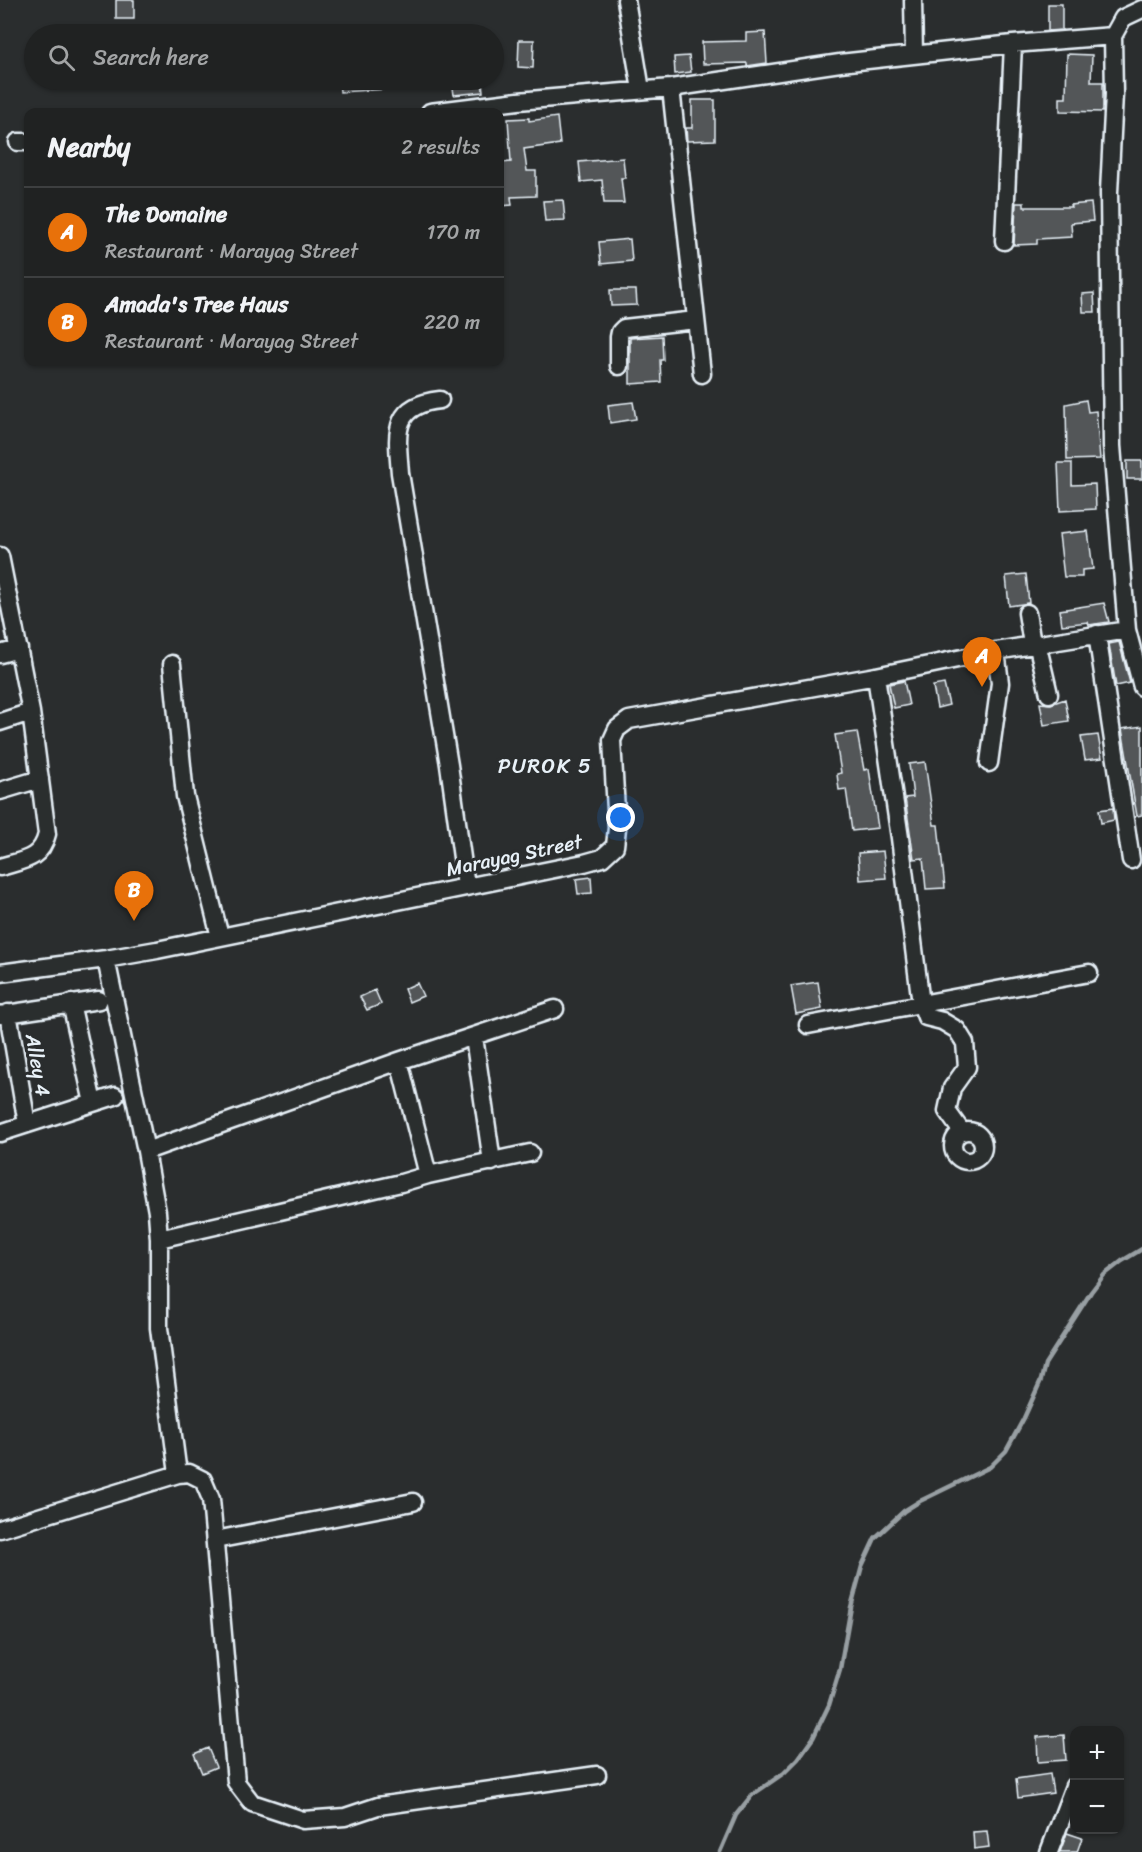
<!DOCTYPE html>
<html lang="en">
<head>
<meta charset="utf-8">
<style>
  :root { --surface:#202222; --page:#282a2a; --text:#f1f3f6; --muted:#a2a4a5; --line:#3d3f40; --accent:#ff9aa2 }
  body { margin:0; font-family:Sriracha,sans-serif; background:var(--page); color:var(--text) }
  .controls { position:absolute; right:18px; bottom:18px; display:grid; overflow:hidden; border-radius:12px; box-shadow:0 2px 4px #0004 }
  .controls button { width:54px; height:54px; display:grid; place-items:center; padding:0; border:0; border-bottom:2px solid var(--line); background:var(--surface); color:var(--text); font:30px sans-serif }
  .you { position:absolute; left:621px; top:818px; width:21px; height:21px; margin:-15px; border:4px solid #fff; border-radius:50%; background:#1a73e8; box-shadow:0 0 0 9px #1a73e833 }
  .badge { display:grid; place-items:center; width:39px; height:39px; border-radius:50%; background:var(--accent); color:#fff; font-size:20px; font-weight:700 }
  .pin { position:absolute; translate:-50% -50px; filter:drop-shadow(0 2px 3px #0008) }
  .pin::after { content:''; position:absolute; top:32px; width:21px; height:18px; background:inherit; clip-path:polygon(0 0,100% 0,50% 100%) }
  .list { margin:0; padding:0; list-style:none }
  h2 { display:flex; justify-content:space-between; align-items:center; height:78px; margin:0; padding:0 24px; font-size:26px }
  h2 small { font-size:20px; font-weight:400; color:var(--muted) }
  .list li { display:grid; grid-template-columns:39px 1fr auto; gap:18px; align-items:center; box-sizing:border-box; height:90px; padding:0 24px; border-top:2px solid var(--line) }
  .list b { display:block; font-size:22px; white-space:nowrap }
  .list p { margin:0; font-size:20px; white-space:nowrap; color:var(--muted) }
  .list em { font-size:20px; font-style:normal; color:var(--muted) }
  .icon { flex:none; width:33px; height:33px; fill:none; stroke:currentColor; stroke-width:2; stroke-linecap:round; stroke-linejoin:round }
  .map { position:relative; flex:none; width:1142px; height:1852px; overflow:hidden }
  .search { position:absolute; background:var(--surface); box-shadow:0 2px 4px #0004; left:24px; top:24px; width:480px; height:66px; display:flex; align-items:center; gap:15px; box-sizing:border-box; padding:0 21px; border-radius:33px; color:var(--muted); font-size:22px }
  .panel { position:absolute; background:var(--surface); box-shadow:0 2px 4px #0004; left:24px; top:108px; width:480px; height:258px; border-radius:12px }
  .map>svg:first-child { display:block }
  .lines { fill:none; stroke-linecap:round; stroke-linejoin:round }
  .stream { stroke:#989fa3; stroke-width:4.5 }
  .building { fill:#535759; stroke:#e8f1f8; stroke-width:1.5 }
  .minor-casing { stroke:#e8f1f8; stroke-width:21 }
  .minor { stroke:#2a2d2e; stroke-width:16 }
  .labels { text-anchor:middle; stroke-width:6; stroke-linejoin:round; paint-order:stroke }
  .street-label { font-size:20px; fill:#e8f1f8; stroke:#2a2d2e }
  .neighbourhood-label { font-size:21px; letter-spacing:1.5px; fill:#e8f1f8; stroke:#2a2d2e }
</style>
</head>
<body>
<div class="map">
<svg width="1142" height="1852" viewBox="0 0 1142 1852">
  <rect width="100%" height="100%" fill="#2a2d2e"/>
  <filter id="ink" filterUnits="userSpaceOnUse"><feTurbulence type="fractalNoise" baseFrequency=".0167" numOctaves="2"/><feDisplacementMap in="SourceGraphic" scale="12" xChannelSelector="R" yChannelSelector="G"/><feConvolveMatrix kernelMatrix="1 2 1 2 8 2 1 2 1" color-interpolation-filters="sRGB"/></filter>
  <g filter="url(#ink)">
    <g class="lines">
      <path class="stream" d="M720,1852L736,1815L752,1795L784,1773L798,1759L813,1738L829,1705L840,1669L851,1607L862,1566L875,1538L904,1511L920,1501L990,1467L1006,1451L1024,1418L1041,1380L1045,1364L1091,1292L1104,1275L1122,1261L1142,1249"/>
    </g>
    <path class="building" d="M116,0H134V19H116Z
      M1048,4H1062V30L1048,31Z
      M765,32L767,63L747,66V63L703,64L702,42L746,41V33Z
      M519,40H534L533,68L518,67Z
      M1067,54L1092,55L1091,82H1103V112L1060,111V98H1066Z
      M689,56L691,72L675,74L674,57Z
      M339,80H387L388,89L340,92Z
      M452,80H482L483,92L454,95Z
      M692,100H715V140L687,141L686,128H692Z
      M557,117L560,144L524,149L527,171H536V196L511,197L512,205L500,206V163L511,162L508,119L529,118V121Z
      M623,158L625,178H621L624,203H604L602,180L581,182L579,162Z
      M563,200L565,220L545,221L543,201Z
      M1016,203H1024V207H1071L1070,205L1091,203L1093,221L1071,223L1072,237L1037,239V244L1014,245Z
      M630,239L632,261L601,264L599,242Z
      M610,290H636L637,305L611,306Z
      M1094,293L1095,312H1083L1082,294Z
      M662,336L663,360H660L661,382L630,384V338Z
      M1086,400L1088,412L1096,411L1100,459L1067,460L1066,404Z
      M633,402L636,419L610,423L608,405Z
      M1127,461H1142V479H1127Z
      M1058,463H1072V485L1095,484L1096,509L1060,511Z
      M1088,531L1093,569L1082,570V577H1064L1059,534Z
      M1026,574L1029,603L1009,606L1006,576Z
      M1104,603L1109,622L1089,625L1088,622L1062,625L1060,610Z
      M1119,642L1130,683L1116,686L1109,644Z
      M904,681L909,705L894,708L889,684Z
      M944,684L949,705L937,708L933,686Z
      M1065,699L1069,721L1044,725L1040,703L1051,704Z
      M1142,726V815L1137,816L1122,729Z
      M857,732L864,770L869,769L878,828L852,831L846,789L839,790L837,774L841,773L835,735Z
      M1098,735L1102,758L1085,760L1081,737Z
      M925,762L934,825H938L945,888L926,889L923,858L914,859L905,798L913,797L909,764Z
      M1113,808L1114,820L1101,823L1099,810Z
      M883,851L886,878L860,880L858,853Z
      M591,877L592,893L578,894L576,879Z
      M818,982L822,1009L796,1014L791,986Z
      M417,983L423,996L409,1002L404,989Z
      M375,990L381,1004L367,1010L360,997Z
      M1064,1735L1066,1760L1038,1762L1037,1737Z
      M208,1748L216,1767L202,1773L194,1754Z
      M1050,1774L1053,1793L1018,1798L1016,1779Z
      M987,1831L989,1847L974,1849L973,1832Z
      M1067,1833L1082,1838L1077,1852H1060Z"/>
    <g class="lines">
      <g class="minor-casing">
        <path id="minor" d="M626,0L641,90
          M913,0L914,55
          M1113,36L1114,94L1109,192L1112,446L1127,630L1142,687
          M671,88L702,374
          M430,112L518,101L671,88L840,63L1013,44L1113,36L1123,18L1142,9
          M18,142H28
          M1004,241L1013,44
          M619,366V337L620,332L624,328L696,320
          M440,400C391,405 397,434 400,473L449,765L466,886
          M0,556L31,712L47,834C41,860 23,860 0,867
          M1027,613L1032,644
          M1097,634L1131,860
          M1037,643L1049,694
          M0,654L19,649
          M172,664L185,796L220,937
          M876,676L900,838L921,1004L1089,973
          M0,722L31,712
          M989,763L1000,683L996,651
          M0,791L40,779
          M106,959L146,1151L157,1212L159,1239V1328L178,1474
          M0,973L106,959L157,950L584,863L602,858L615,846L617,828L612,740L617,729L629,720L876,676L996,651L1127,630
          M71,1003L93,1103
          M8,1013L27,1124
          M0,1015L99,1000
          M808,1025L921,1004L926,1017L942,1021L957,1030L965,1043L967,1067L952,1088L947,1111L962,1132
          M474,1037L492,1162
          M399,1061L428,1175
          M953 1146a15 15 0 1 1 30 0a15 15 0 1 1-30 0Z
          M0,1133L115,1096
          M146,1151L399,1061L555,1009
          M159,1239L401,1183L428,1175L530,1153
          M0,1529L178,1474L189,1473L203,1480L211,1499L236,1782L252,1803L303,1820L345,1817L378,1806L597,1775
          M215,1540L413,1502
          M1049,1852L1074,1786"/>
      </g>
      <use href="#minor" class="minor"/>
    </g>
  </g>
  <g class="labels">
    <g class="street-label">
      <text transform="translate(514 855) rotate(-12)" y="7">Marayag Street</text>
      <text transform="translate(38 1065) rotate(80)" y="7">Alley 4</text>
    </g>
    <g class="neighbourhood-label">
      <text x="545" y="773">PUROK 5</text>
    </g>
  </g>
</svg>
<div class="controls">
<button>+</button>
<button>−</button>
</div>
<div class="you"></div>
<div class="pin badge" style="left:982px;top:687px;background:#e8710a">A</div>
<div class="pin badge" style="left:134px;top:921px;background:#e8710a">B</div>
<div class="search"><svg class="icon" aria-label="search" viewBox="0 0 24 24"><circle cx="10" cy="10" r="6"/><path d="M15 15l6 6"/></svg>Search here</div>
<section class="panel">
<h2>Nearby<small>2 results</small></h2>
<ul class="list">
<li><span class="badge" style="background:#e8710a">A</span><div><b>The Domaine</b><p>Restaurant · Marayag Street</p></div><em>170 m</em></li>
<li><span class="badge" style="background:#e8710a">B</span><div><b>Amada's Tree Haus</b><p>Restaurant · Marayag Street</p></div><em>220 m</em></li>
</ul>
</section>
</div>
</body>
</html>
